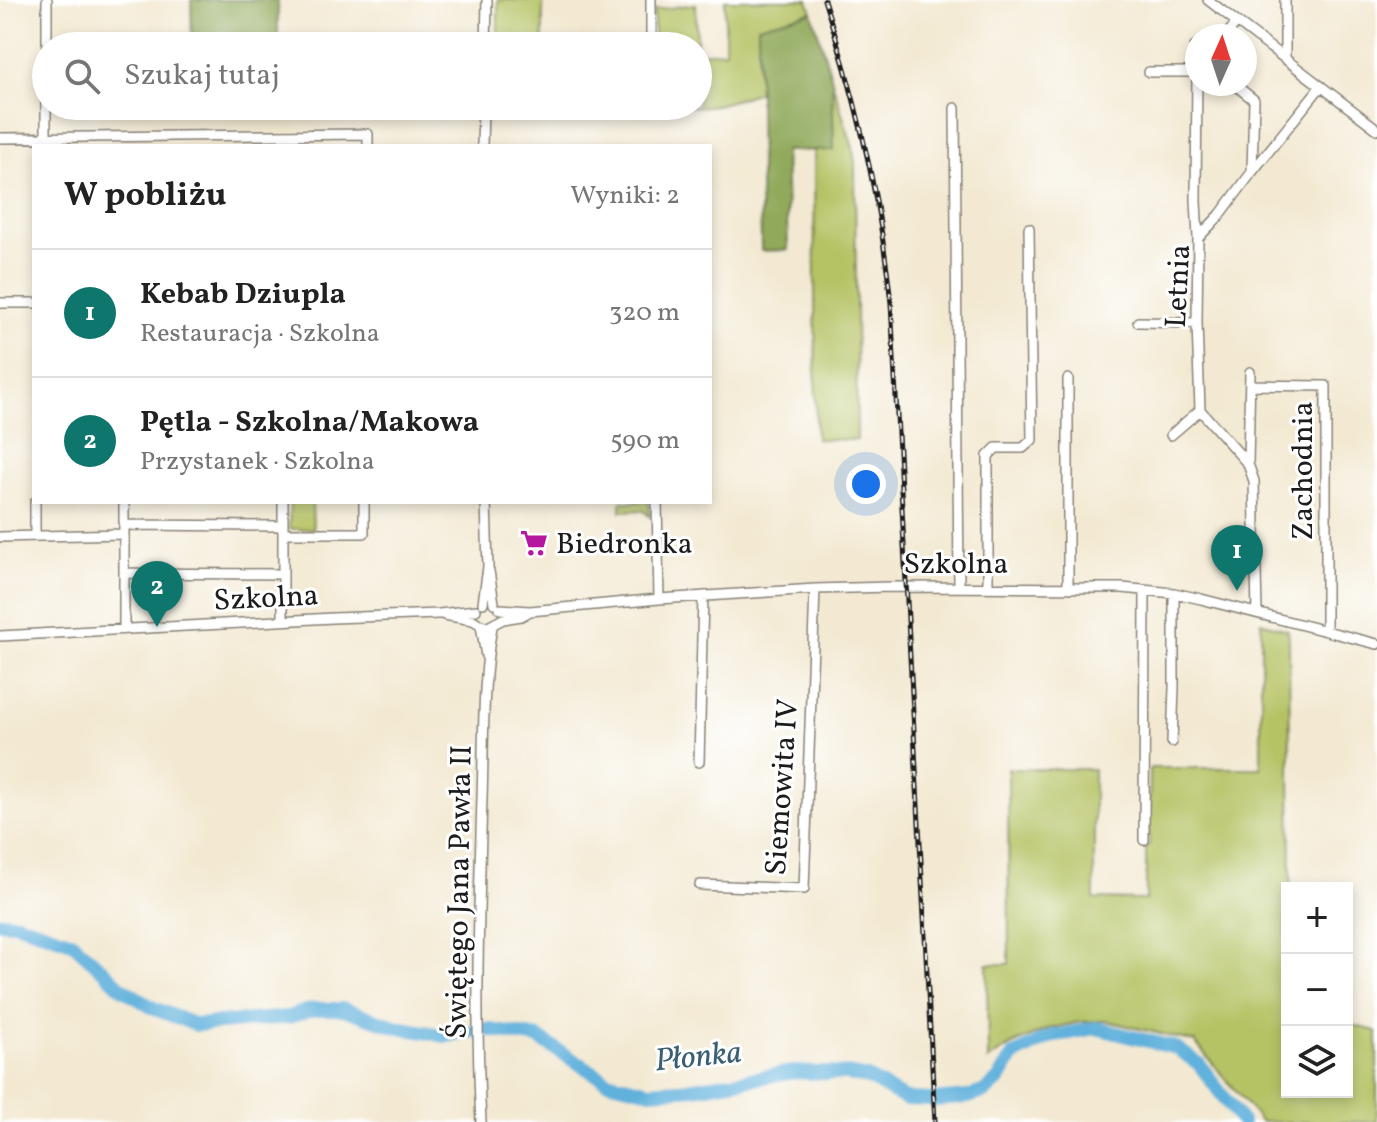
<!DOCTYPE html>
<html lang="pl">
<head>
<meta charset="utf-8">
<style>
  :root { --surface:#fff; --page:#f6f6f6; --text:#222; --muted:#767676; --line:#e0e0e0; --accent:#0f766e }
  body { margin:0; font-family:Vollkorn,serif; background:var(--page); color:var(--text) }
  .controls { position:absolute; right:24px; bottom:24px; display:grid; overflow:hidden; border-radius:0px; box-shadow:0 4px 12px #0003 }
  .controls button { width:72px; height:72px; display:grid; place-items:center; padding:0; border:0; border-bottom:2px solid var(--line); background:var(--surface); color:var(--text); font:40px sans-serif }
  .compass { position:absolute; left:1185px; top:24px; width:72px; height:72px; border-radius:50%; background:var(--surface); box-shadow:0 4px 12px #0003; rotate:3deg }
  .you { position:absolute; left:866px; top:484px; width:28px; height:28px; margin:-20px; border:6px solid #fff; border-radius:50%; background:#1a73e8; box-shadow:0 0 0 12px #1a73e833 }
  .badge { display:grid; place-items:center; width:52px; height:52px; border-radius:50%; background:var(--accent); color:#fff; font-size:26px; font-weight:700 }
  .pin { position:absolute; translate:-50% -66px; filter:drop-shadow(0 2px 4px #0008) }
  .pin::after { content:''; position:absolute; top:42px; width:28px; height:24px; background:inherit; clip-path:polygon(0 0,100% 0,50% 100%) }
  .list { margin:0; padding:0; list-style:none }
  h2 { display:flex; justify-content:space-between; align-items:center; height:104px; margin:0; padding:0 32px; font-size:34px }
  h2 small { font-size:26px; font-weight:400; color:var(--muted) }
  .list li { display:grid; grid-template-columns:52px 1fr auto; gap:24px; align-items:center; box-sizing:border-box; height:128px; padding:0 32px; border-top:2px solid var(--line) }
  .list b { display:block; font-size:30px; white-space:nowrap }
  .list p { margin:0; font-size:26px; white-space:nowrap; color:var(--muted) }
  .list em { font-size:26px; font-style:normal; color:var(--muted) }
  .icon { flex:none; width:44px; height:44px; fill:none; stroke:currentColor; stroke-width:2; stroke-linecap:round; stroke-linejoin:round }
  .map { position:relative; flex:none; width:1377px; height:1122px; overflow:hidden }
  .search { position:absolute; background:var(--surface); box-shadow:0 4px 12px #0003; left:32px; top:32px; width:680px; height:88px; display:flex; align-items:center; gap:20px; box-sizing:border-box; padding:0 28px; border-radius:44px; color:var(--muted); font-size:30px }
  .panel { position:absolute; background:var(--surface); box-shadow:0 4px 12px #0003; left:32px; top:144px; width:680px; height:360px; border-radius:0px }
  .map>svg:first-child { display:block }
  .green { fill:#b5c365; stroke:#687040; stroke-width:2 }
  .forest { fill:#90a95a; stroke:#56623b; stroke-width:2 }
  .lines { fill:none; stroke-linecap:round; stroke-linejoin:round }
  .river { stroke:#61b1dc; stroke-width:14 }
  .minor-casing { stroke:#888277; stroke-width:12 }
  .minor { stroke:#fff; stroke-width:9 }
  .rail-casing { stroke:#1c1c1c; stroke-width:5 }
  .rail { stroke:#fff; stroke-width:2; stroke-dasharray:6; stroke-linecap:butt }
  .labels { text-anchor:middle; stroke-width:6; stroke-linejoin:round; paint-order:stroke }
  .street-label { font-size:30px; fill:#1c1c1c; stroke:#fff }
  .poi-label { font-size:30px; fill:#1c1c1c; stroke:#fff; text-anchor:start }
  .water-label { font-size:32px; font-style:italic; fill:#3b5f72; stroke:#fff }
</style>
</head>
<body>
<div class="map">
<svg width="1377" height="1122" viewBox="0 0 1377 1122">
  <rect width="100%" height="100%" fill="#fff"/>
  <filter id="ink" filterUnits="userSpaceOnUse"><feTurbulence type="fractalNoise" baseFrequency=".0125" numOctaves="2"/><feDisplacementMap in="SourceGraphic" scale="16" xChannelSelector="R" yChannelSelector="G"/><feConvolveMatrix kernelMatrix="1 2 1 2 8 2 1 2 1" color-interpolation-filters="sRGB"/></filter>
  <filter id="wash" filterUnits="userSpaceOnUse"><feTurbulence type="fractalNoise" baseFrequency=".006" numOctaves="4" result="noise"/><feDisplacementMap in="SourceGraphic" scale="32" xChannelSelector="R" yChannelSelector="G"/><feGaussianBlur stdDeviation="1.8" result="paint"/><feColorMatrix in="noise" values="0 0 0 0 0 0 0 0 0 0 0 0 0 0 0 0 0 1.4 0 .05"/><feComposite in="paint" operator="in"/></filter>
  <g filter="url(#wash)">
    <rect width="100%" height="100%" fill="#f3e9d2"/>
    <path class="green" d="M498,0H543V41L555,46H498Z
      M725,0H808L812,12L758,26L759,92C736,99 711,110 687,106H698V53L725,51Z
      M696,4L697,46H654V10Z
      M832,81L853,148L855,163L857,440L816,439L814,150L834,149Z
      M290,502H312L313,529H289Z
      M621,502H649L650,517L643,510L621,511Z
      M1261,622L1288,630L1289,641L1291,888H1287V1092H1347V1024L1377,1031V1122H1261L1195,1042L1107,1021L1080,1022L1048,1029L1012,1045L988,1060L987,964H1009L1008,769H1094V899L1146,900V846L1149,845L1150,768H1261Z"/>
    <path class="forest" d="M191,0H278V46H192Z
      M812,12L832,80L834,150L785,151L788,250L761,251L758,26Z"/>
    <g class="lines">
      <path class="river" d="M0,922L16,923L72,942L122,988L153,1008L196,1025L288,1017L313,1009H344L397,1027L446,1036L485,1029L538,1038L607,1081L650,1091L694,1088L794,1072L846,1074L868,1078L905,1099L934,1100L968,1097L986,1091L999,1079L1013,1056L1050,1037L1096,1028L1176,1048L1199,1064L1242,1122"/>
    </g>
  </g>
  <g filter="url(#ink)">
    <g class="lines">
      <g class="minor-casing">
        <path id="minor" d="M1208,0L1377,129
          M1226,36L1237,22
          M47,46V0
          M486,46L487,0
          M651,46V0
          M1285,58V0
          M1197,71L1196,201L1198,238
          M1149,72H1196L1195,47
          M1234,84L1254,100L1252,171
          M955,108L959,587
          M0,138L368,134V146
          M46,138V96
          M482,146L483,106
          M0,303H34
          M1138,322L1197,323
          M1250,372L1248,464L1254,481L1257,613
          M1250,385L1326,386V631
          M1171,435L1200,410
          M1248,464L1200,410L1197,323L1198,238L1220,215L1252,172L1321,86
          M124,502V629
          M657,502L659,599
          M124,525L283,526
          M283,533H364V502
          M35,535V502
          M0,537L124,534
          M489,571L494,603
          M124,573L282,574
          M988,587V456L996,448H1023L1032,440L1029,228
          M1068,588V379
          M483,603L488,567L486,502
          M500,609L530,611L659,599L815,589L890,587L1122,588L1174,593L1201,599L1377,644
          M444,615L473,620L481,625L488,627L503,619L521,616L530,611
          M283,620V502
          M481,625L486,656
          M0,636L333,618L439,614L476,610
          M1172,742L1174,688V593
          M699,762L703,596
          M1144,840L1145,590
          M700,885L804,889L815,589
          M481,1122C475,1014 479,906 482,798C484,741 482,682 492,627"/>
      </g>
      <use href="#minor" class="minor"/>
      <g class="rail-casing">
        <path id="rail" d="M824,0C857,100 880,198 891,303L935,1122"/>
      </g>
      <use href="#rail" class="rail"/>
    </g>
  </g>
  <defs>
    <g id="supermarket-bare" transform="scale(2.16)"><path d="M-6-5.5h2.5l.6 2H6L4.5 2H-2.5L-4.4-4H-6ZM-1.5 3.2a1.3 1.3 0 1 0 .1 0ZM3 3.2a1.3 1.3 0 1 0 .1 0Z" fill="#b5179e" stroke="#fff" stroke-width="2.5" paint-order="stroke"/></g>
  </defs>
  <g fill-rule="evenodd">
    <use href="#supermarket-bare" x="534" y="543"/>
  </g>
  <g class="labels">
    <g class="street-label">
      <text transform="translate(1177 286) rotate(-87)" y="10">Letnia</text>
      <text transform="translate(1302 471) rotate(-90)" y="10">Zachodnia</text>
      <text x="956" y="573">Szkolna</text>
      <text transform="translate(266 597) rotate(-3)" y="10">Szkolna</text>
      <text transform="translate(781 787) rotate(-86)" y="10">Siemowita IV</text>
      <text transform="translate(458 892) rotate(-89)" y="10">Świętego Jana Pawła II</text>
    </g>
    <g class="poi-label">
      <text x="556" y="553">Biedronka</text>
    </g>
    <g class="water-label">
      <text transform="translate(698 1055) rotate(-6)" y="11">Płonka</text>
    </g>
  </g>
</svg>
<div class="controls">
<button>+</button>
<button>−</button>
<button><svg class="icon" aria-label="layers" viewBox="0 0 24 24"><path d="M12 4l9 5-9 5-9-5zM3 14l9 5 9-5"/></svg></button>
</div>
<svg class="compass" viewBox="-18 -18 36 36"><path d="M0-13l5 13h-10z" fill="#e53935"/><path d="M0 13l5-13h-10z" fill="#767676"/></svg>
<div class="you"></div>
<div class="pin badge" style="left:1237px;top:591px">1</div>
<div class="pin badge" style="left:157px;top:627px">2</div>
<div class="search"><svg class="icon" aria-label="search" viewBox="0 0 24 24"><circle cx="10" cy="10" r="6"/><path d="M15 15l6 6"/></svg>Szukaj tutaj</div>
<section class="panel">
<h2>W pobliżu<small>Wyniki: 2</small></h2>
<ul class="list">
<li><span class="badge">1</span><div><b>Kebab Dziupla</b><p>Restauracja · Szkolna</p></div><em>320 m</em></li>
<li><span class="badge">2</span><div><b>Pętla - Szkolna/Makowa</b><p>Przystanek · Szkolna</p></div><em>590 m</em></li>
</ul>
</section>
</div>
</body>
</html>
